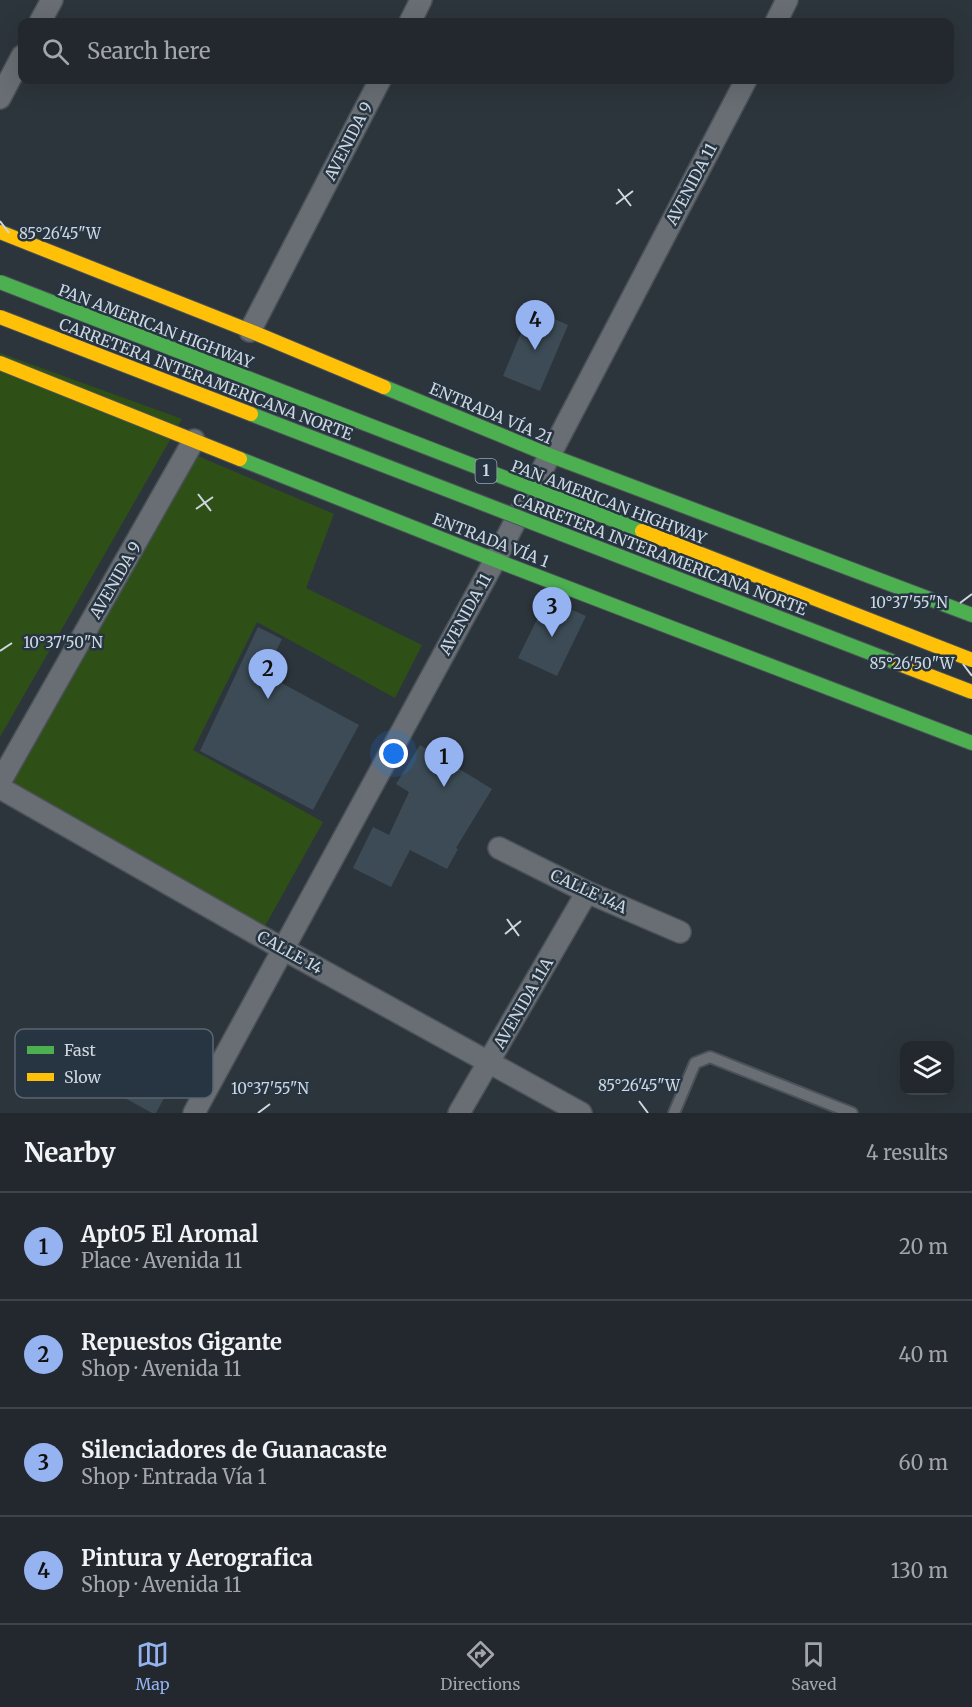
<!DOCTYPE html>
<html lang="en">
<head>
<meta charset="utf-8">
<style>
  :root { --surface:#22282d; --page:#2a3035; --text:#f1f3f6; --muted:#a2a6aa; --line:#3f4449; --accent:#95b2f1 }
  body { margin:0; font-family:Merriweather,serif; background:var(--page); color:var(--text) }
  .controls { position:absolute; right:18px; bottom:18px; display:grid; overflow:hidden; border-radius:12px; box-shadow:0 6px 24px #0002 }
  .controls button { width:54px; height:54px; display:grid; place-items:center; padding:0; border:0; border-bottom:2px solid var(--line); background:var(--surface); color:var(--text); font:30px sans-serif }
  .you { position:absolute; left:394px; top:754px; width:21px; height:21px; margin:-15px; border:4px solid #fff; border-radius:50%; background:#1a73e8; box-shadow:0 0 0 9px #1a73e833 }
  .badge { display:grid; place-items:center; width:39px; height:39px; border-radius:50%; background:var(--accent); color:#111; font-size:20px; font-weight:700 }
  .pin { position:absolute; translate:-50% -50px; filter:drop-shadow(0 2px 3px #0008) }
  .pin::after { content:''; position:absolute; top:32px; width:21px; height:18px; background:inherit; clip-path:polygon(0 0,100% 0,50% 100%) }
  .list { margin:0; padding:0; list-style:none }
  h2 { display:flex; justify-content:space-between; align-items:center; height:78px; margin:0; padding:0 24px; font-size:26px }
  h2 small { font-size:20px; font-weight:400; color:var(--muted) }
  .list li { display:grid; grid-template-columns:39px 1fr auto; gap:18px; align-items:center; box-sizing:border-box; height:108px; padding:0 24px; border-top:2px solid var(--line) }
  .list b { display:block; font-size:22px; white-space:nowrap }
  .list p { margin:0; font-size:20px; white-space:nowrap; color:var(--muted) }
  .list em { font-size:20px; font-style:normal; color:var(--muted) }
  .icon { flex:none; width:33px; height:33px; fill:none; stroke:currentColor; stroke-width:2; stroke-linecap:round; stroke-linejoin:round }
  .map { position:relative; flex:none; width:972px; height:1113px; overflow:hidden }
  .search { position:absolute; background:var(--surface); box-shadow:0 6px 24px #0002; left:18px; right:18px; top:18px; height:66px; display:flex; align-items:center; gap:15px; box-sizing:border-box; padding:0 21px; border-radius:12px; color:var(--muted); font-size:22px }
  .sheet { height:510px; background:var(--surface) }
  nav { display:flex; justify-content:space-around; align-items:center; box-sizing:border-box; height:84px; border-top:2px solid var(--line); background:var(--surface); font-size:16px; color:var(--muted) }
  nav a { display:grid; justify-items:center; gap:3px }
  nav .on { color:var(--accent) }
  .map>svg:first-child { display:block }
  .green { fill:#2e5016 }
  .building { fill:#3c4b55 }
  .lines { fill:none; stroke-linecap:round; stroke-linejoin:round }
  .lane-casing { stroke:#4b5158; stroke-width:14 }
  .street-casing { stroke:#4b5158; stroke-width:24 }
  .fast-casing { stroke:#4b5158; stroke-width:16 }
  .slow-casing { stroke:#4b5158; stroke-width:16 }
  .lane { stroke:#686e73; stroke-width:10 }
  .street { stroke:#686e73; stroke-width:21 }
  .fast { stroke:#4caf50; stroke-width:14 }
  .slow { stroke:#ffc107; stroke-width:14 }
  .fast-bridge-casing { stroke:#4b5158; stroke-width:16; stroke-linecap:butt }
  .slow-bridge-casing { stroke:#4b5158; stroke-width:16; stroke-linecap:butt }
  .fast-bridge { stroke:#4caf50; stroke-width:14 }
  .slow-bridge { stroke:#ffc107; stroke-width:14 }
  .ticks { fill:none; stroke:#ced7df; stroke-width:2 }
  .labels { text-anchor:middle; stroke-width:5; stroke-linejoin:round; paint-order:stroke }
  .shield { fill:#273542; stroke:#9ca6b0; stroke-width:1.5 }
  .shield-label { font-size:15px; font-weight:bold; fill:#ced7df }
  .street-label { font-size:16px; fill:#ced7df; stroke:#273542 }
  .key { fill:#273542; stroke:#596671; stroke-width:1.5 }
  .key-label { font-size:16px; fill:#ced7df }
  .ticks-label { font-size:15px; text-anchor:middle; fill:#ced7df; stroke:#273542; stroke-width:5; stroke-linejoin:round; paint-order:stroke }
</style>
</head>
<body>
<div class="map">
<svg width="972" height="1113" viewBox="0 0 972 1113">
  <rect width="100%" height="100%" fill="#2d353c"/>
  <path class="green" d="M0,353L182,419L0,737Z
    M198,456L334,514L306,588L422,645L395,698L257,622L193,750L323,822L265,926L12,784Z"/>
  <path class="building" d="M531,309L568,325L540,391L503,376Z
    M547,599L586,616L557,676L518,658Z
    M258,627L282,639L265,674L359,725L313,810L200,751Z
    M420,745L492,789L456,848L458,849L447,869L410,850L391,887L353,868L373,827L389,835L409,792L396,784Z
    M99,1051L169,1089L156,1113H152L85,1076Z"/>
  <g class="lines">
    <g class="lane-casing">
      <path id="lane" d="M674,1113L695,1063L710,1057L852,1113"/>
    </g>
    <g class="street-casing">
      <path id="street" d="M40,22L52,0
        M410,22L421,0
        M776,22L787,0
        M0,98L22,56
        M250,331L380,80
        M0,782L194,440
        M0,788L283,949L581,1113
        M499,848L587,892L680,932
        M194,1113L495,560L746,80
        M459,1113L587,892"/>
    </g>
    <g class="fast-casing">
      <path id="fast" d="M384,387L549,455L972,615
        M240,459L495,560L972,743"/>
    </g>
    <g class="slow-casing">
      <path id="slow" d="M0,232L250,331L384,387
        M0,363L240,459"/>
    </g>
    <use href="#lane" class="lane"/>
    <use href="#street" class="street"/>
    <use href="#fast" class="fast"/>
    <use href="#slow" class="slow"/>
    <g class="fast-bridge-casing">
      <path id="fast-bridge" d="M0,282L642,531
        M251,414L899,664"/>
    </g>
    <g class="slow-bridge-casing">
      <path id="slow-bridge" d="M0,317L251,414
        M642,531L972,660
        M899,664L972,692"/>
    </g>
    <use href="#fast-bridge" class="fast-bridge"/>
    <use href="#slow-bridge" class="slow-bridge"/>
  </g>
  <path class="ticks" d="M618,189L631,206M616,204L633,191M0,221L9,233M198,494L211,511M196,509L213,497M960,603L972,594M0,651L12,643M963,664L972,676M507,919L519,936M505,934L521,921M639,1101L648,1113M258,1113L270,1104"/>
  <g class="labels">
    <rect class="shield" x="475.5" y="459" width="21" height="24" rx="4.5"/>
    <g class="shield-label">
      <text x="486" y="476">1</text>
    </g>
    <g class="street-label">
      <text transform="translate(348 141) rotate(-63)" y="6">AVENIDA 9</text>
      <text transform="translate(691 184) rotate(-62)" y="6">AVENIDA 11</text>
      <text transform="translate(156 326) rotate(21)" y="6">PAN AMERICAN HIGHWAY</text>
      <text transform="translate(206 379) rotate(21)" y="6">CARRETERA INTERAMERICANA NORTE</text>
      <text transform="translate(491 413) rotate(23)" y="6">ENTRADA VÍA 21</text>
      <text transform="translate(609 502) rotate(21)" y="6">PAN AMERICAN HIGHWAY</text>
      <text transform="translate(491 540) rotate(21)" y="6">ENTRADA VÍA 1</text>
      <text transform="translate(660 554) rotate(21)" y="6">CARRETERA INTERAMERICANA NORTE</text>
      <text transform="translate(115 580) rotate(-60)" y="6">AVENIDA 9</text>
      <text transform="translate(465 614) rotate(-61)" y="6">AVENIDA 11</text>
      <text transform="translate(589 891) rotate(25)" y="6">CALLE 14A</text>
      <text transform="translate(290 952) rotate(29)" y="6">CALLE 14</text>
      <text transform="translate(523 1003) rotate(-60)" y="6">AVENIDA 11A</text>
    </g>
  </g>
  <rect x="15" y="1029" width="198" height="69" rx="9" class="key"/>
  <rect x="27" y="1046" width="27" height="8" fill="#4caf50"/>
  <rect x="27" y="1073" width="27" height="8" fill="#ffc107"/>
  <g class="key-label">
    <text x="64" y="1056">Fast</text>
    <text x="64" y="1083">Slow</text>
  </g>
  <g class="ticks-label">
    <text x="60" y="239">85°26'45"W</text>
    <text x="909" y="608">10°37'55"N</text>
    <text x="63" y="648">10°37'50"N</text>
    <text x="912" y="669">85°26'50"W</text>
    <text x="639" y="1091">85°26'45"W</text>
    <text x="270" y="1094">10°37'55"N</text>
  </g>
</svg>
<div class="controls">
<button><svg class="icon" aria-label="layers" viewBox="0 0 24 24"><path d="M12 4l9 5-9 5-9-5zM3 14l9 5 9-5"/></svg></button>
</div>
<div class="you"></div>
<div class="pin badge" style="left:444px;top:787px">1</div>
<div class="pin badge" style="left:268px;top:699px">2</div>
<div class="pin badge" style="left:552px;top:637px">3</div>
<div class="pin badge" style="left:535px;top:350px">4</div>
<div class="search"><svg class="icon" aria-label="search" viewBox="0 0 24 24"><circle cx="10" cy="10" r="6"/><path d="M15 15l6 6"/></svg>Search here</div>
</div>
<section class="sheet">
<h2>Nearby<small>4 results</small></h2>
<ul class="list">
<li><span class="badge">1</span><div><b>Apt05 El Aromal</b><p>Place · Avenida 11</p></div><em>20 m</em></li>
<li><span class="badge">2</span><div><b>Repuestos Gigante</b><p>Shop · Avenida 11</p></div><em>40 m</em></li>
<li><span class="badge">3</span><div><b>Silenciadores de Guanacaste</b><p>Shop · Entrada Vía 1</p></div><em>60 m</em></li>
<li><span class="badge">4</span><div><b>Pintura y Aerografica</b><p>Shop · Avenida 11</p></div><em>130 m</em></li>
</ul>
</section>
<nav>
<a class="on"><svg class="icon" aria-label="map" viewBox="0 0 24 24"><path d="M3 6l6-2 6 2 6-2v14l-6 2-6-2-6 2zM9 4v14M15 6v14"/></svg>Map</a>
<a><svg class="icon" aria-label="directions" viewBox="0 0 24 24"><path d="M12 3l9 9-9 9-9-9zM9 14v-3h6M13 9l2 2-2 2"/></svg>Directions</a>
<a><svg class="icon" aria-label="saved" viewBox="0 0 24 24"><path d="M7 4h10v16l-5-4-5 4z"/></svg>Saved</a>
</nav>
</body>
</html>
